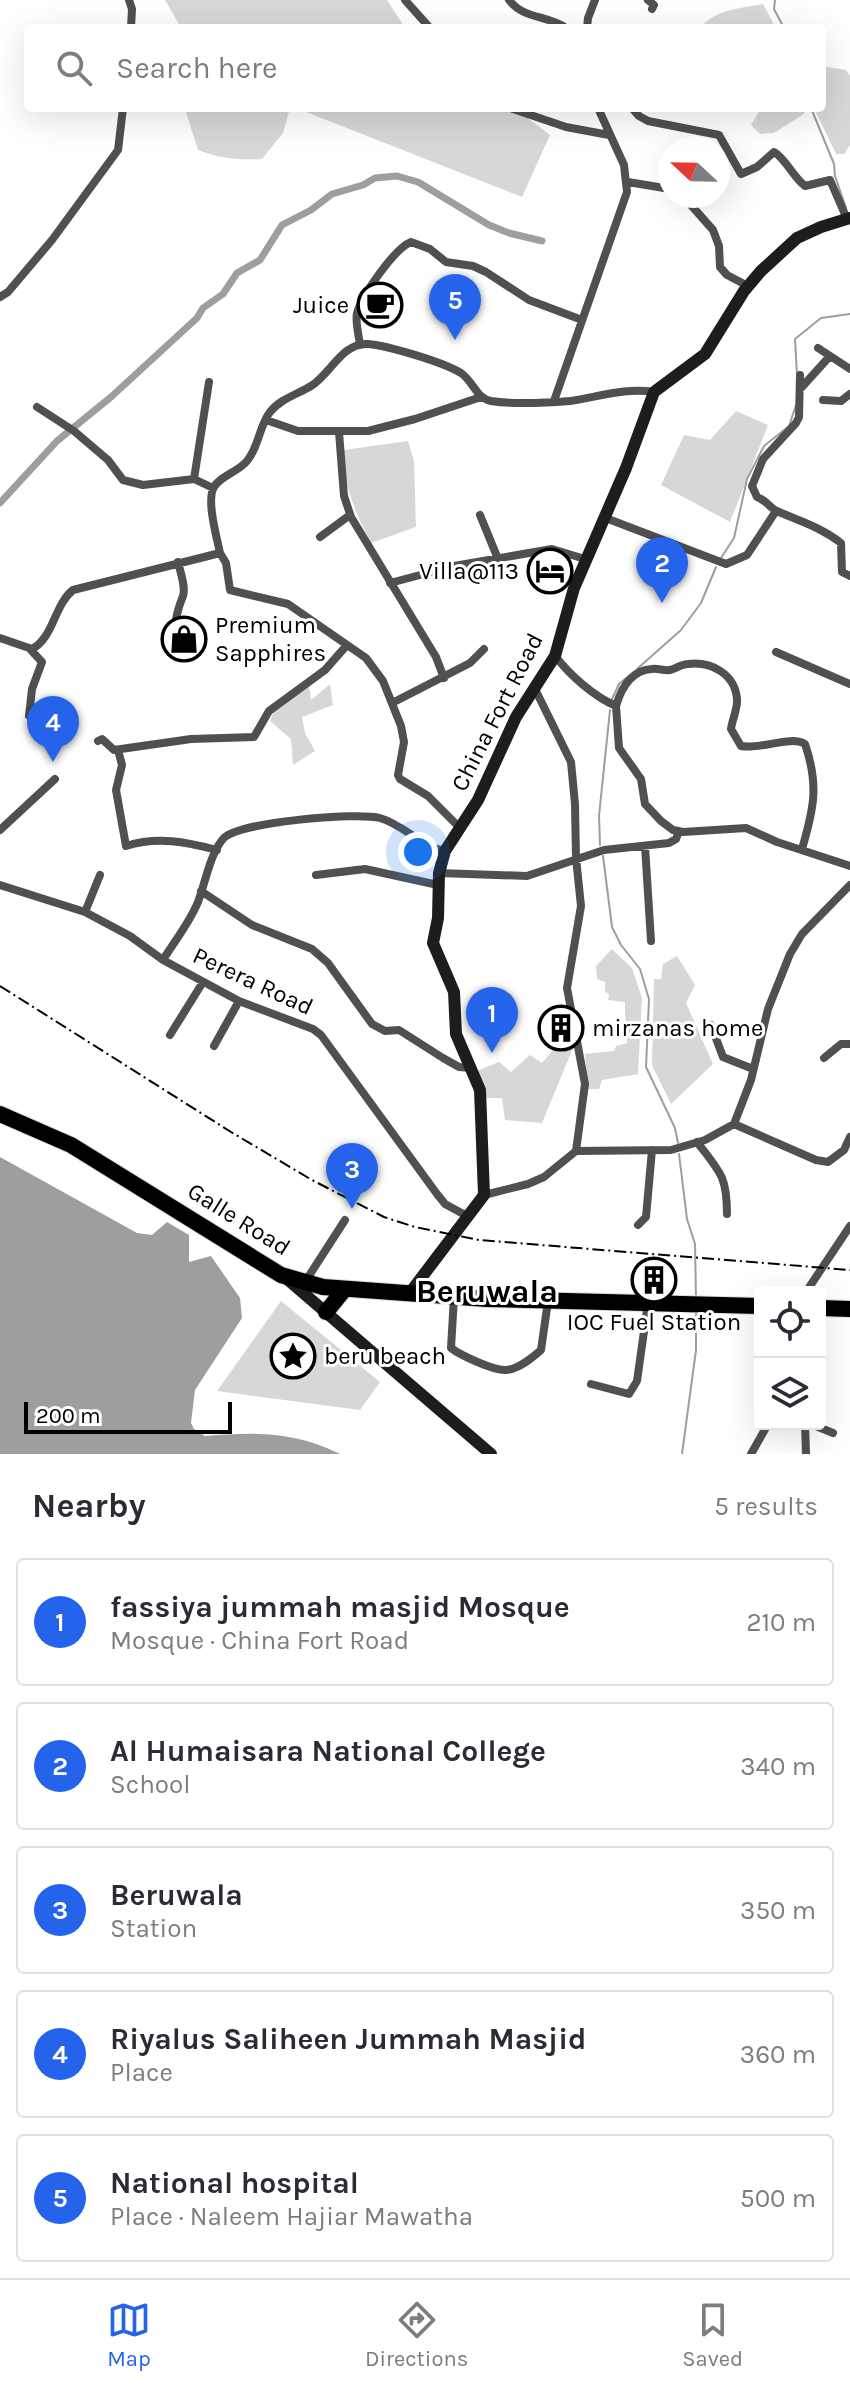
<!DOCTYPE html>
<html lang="en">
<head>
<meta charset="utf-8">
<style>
  :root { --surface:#fff; --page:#f7f7f7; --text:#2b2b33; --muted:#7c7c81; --line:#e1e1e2; --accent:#2563eb }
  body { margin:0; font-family:Karla,sans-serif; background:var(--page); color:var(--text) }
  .controls { position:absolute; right:24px; bottom:24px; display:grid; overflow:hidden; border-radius:8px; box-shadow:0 8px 32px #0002 }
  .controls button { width:72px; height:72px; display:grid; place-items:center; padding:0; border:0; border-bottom:2px solid var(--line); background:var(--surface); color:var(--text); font:40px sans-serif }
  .compass { position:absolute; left:658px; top:136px; width:72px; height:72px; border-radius:50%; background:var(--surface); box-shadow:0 8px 32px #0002; rotate:292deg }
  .scale { position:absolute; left:24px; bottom:20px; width:208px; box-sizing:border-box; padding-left:8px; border:4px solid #000; border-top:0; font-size:22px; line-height:28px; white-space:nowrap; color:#000; -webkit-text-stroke:6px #fff; paint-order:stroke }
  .you { position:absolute; left:418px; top:852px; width:28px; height:28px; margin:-20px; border:6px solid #fff; border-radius:50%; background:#1a73e8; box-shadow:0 0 0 12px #1a73e833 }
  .badge { display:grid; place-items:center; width:52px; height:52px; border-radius:50%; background:var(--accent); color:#fff; font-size:26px; font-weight:700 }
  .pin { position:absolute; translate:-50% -66px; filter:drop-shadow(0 2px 4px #0008) }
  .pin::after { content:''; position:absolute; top:42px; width:28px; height:24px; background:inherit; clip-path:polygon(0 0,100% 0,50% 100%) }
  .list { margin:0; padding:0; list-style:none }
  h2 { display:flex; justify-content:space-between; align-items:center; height:104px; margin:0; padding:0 32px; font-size:34px }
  h2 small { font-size:26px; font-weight:400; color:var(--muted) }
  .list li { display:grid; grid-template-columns:52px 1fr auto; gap:24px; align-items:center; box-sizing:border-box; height:128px; margin:0 16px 16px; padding:0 16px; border:2px solid var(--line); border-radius:8px }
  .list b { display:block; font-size:30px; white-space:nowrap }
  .list p { margin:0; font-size:26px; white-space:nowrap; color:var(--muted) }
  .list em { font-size:26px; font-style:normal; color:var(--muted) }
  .icon { flex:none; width:44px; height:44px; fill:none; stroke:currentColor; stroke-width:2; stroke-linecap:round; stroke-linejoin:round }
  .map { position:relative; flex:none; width:850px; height:1454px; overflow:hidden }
  .search { position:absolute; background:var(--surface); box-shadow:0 8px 32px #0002; left:24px; right:24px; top:24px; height:88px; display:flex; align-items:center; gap:20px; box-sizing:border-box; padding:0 28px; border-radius:8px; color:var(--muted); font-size:30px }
  .sheet { height:824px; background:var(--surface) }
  nav { display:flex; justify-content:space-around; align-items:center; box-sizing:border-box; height:112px; border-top:2px solid var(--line); background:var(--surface); font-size:22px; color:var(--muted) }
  nav a { display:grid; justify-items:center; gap:4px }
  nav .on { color:var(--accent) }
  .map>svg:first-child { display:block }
  .green { fill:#d7d7d7 }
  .water { fill:#9e9e9e }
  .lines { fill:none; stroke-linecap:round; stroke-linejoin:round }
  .stream { stroke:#9e9e9e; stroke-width:2 }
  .canal { stroke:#9e9e9e; stroke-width:7 }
  .highway-casing { stroke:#dbdbdb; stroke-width:18 }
  .street { stroke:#505050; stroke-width:8 }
  .secondary { stroke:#1d1d1d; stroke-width:12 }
  .highway { stroke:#000; stroke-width:16 }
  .rail { stroke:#000; stroke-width:2; stroke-dasharray:12 4 2 4; stroke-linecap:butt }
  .labels { text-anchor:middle; stroke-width:6; stroke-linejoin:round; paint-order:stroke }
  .poi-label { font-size:24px; fill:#000; stroke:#fff; text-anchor:start }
  .street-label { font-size:24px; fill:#000; stroke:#fff }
  .district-label { font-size:32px; font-weight:bold; fill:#000; stroke:#fff }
</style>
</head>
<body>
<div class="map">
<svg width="850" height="1454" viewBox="0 0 850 1454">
  <rect width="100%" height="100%" fill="#fff"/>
  <path class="green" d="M165,0H387L402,23L409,28H181Z
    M763,4L776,28H700C714,10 741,8 763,4Z
    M822,66L846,70L850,76V145L844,154H836L814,108H822Z
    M290,108L283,133L262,159C239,160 221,159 198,150L185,109Z
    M296,108H514L550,135L522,197Z
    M761,108H805L804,114L774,133L760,134L751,125Z
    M736,411L768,425L730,522L661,485L684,435L710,440Z
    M408,441L414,461L416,527L371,543C355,512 343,486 344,450Z
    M330,684L333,705L302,717L305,733L315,751L293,765L291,739L270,721L274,711L309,686L311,700Z
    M612,949L632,968L642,998L638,1074L602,1080L599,1089H588L585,1054L614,1051L616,1046L627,1043C628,1028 624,1017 625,1002L608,1000L609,994L605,992V982L597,979L596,966Z
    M677,956L695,985L686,1003L713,1064L671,1104L652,1065L654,979H661L663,964Z
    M557,1045L573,1048L542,1123L505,1120L502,1098H487L477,1071L499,1062L511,1072L530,1055L542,1063Z
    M281,1301L380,1382L360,1410L217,1391Z"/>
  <path class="water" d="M0,1157L137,1233L152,1235L167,1222L189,1235V1262L211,1256L240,1298L242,1318L195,1390L191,1423L194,1429L205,1436C255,1432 293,1431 340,1454H0Z"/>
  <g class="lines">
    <path class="stream" d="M775,0L774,9L784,28
      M811,108L834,164L835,176L846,208
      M797,375L795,339L821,318L850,314
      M721,558L734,538L747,479L764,446L789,426L796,405
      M637,669L681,630L701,603L716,567
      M612,699L619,684L626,678
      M600,845L599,816L610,710
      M603,856L612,927L621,945L640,969L649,999L646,1067L675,1128L678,1143
      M679,1154L687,1219L695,1244L696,1298
      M682,1454L696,1350V1312"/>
    <path class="canal" d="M0,503L57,441L111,397L197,318L203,308L223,294L237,273L260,260L282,225L311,210L332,194L363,185L375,178L397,176L418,182L489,225L509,233L542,241"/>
    <g class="highway-casing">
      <path id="highway" d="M0,1114L71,1145L281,1275L323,1287L487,1299L760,1306
        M820,1308L850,1309
        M326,1312L344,1290"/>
    </g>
    <path class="street" d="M129,0L132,9L131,28
      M405,0L430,28
      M509,0C523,19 547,15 566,28
      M648,0L654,5L652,9
      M587,28L588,18L595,0
      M510,108L566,127L609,135
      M632,108L639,116L648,121L719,135L741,174L757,167L774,152C786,159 793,177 805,186L830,180L847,219
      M628,182L670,189
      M683,196L713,230L719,246L720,267L727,275L748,286
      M0,297L8,292L52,240L118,150L123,108
      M360,345C359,336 355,322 357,313C362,295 395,248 411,242L430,249L446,262L473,266L486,272L529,300L582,320
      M818,348L850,369
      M800,375L799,417L796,423L763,459L752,486L757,497C766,500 770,508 777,511C799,521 821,527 841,543L842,572L850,576
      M801,388L830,356
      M823,400L841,401L850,394
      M554,401L627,192L624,165L598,108
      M37,407L74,431L108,460L123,480L143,485L194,479L213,488
      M266,420L298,431H368L415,419L481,397
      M339,432L344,496L351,517L436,657L444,678
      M194,479L209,382
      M480,515L498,559
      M603,517L726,564L747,555L776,511
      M320,537L350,515
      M220,553L226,563L230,590L288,604L366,658L383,681L401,726L404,742L398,775L400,779L428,796L461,829
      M178,562C180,571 186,587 183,596C175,616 173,626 180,649
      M390,583L454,566L552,549L585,559
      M0,638L32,649C54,637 54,605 73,590L220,553C217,538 206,500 214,487C220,476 238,472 247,461C259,447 259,426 270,412C280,399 298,394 311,386C330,375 342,342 368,344C389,346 443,362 461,373C473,381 476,398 491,401C516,405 545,403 570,401C598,397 626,387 654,392
      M30,649L42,662L32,689L29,716L45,722L59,736
      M776,652L850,684
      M555,656C570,675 593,696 616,706L619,748L641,779L645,804L661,821L673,830L683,832L746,828L777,842L850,866
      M534,687L571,762L575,804L576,858L581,906L567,988L585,1084L576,1151
      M394,702L470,663L484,649
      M616,706C621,689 631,670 652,669C658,668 664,671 670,670C676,669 681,664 688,664C711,661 735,674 737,699C738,708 732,720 731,729L741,746C760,750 791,735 805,744C819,785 814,808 802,849
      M98,741L102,739L114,750L191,739L254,737L269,711L325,670L347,645
      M118,750L122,765L116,790L126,846C158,836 186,842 217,850
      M0,830L55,779
      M645,846L651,941
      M439,873L527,876L604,850L669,843L676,839L679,831
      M316,875L365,869L438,885
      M0,885L85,912L130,936L163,960L239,1001L313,1029L321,1035L437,1194L445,1204L467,1216
      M201,891L252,925L312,949L328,963L372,1024L385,1031L399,1030L443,1058L459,1067L471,1068
      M85,912L100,875
      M163,960C174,942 190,922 198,902C205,884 210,854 223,839C236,822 357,812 380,818C404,825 420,846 445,851
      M711,1025L723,1057L753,1069
      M170,1035L203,982
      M214,1046L239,1001
      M824,1058L841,1044H850
      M734,1124L816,1160L828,1162L844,1150L850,1137
      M697,1142C720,1172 727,1176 727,1214
      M484,1195L528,1184L544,1177L576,1151L671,1150L705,1140L734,1124L751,1080L768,1009L790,954L802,934L850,885
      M638,1225L646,1217L652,1150
      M305,1282L345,1220
      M806,1292L850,1226
      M454,1297L451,1348C460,1355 494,1371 506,1370C519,1369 532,1358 541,1350L548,1301
      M591,1384L629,1394L637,1381L648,1303
      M805,1424L806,1454
      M811,1424L833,1433
      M751,1454L768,1424"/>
    <path class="secondary" d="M287,1279L491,1454
      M409,1294L484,1195L480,1090L456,1034L454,992L433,943L438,918L439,873L445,851L478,800L516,717L555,656L574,588L626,468L654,392L705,354L744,291L761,271L797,238L821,227L850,218"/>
    <use href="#highway" class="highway"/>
    <path class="rail" d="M0,986L231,1132L312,1180L384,1217L415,1227L479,1240L850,1270"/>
  </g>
  <defs>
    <g id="cafe-ring" transform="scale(2.3)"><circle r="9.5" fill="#fff" stroke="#000" stroke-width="1.5"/><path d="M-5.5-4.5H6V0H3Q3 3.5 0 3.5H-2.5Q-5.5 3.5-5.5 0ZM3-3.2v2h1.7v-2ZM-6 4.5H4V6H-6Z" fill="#000"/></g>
    <g id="hotel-ring" transform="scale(2.3)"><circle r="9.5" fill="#fff" stroke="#000" stroke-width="1.5"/><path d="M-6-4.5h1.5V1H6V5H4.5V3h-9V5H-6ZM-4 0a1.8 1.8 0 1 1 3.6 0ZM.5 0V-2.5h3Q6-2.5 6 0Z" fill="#000"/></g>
    <g id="shop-ring" transform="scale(2.3)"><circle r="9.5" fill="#fff" stroke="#000" stroke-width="1.5"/><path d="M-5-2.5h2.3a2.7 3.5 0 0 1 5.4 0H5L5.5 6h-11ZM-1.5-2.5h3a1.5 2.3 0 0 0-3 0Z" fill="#000"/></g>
    <g id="building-ring" transform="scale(2.3)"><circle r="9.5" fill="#fff" stroke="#000" stroke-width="1.5"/><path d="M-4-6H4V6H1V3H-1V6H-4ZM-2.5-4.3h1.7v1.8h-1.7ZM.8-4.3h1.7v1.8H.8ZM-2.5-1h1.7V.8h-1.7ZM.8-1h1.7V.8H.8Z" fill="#000"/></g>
    <g id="sight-ring" transform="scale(2.3)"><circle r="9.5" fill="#fff" stroke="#000" stroke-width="1.5"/><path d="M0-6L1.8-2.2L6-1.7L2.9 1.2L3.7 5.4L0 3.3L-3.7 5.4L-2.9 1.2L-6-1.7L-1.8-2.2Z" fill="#000"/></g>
  </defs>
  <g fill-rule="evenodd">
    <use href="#cafe-ring" x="380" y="305"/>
    <use href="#hotel-ring" x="550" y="571"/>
    <use href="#shop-ring" x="184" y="639"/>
    <use href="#building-ring" x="561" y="1028"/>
    <use href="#building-ring" x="654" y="1280"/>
    <use href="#sight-ring" x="293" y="1356"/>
  </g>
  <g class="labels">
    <g class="poi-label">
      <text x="349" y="313" text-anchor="end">Juice</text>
      <text x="519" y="579" text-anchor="end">Villa@113</text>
      <text x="215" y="633">Premium<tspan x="215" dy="28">Sapphires</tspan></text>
      <text x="592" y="1036">mirzanas home</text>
      <text x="654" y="1330" text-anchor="middle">IOC Fuel Station</text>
      <text x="324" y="1364">beru beach</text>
    </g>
    <g class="street-label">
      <text transform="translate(497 712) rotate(-63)" y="8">China Fort Road</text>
      <text transform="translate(253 981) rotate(25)" y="8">Perera Road</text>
      <text transform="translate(239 1219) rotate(32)" y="8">Galle Road</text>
    </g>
    <g class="district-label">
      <text x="487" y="1302">Beruwala</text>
    </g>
  </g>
</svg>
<div class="controls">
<button><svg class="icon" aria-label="locate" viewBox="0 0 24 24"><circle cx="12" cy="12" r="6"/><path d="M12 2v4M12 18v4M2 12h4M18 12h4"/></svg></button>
<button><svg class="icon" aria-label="layers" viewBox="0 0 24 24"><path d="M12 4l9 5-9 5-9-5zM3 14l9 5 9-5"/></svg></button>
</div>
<svg class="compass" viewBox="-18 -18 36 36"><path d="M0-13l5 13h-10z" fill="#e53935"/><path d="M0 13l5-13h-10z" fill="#7c7c81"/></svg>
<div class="scale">200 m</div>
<div class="you"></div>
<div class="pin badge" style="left:492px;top:1053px">1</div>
<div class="pin badge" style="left:662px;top:603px">2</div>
<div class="pin badge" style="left:352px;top:1209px">3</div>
<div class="pin badge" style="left:53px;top:762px">4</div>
<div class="pin badge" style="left:455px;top:340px">5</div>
<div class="search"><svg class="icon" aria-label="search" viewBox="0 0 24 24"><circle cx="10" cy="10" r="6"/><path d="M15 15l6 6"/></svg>Search here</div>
</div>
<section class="sheet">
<h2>Nearby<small>5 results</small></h2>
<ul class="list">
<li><span class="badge">1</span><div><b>fassiya jummah masjid Mosque</b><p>Mosque · China Fort Road</p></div><em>210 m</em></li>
<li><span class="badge">2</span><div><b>Al Humaisara National College</b><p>School</p></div><em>340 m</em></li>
<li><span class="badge">3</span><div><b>Beruwala</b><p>Station</p></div><em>350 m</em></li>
<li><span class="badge">4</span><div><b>Riyalus Saliheen Jummah Masjid</b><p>Place</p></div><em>360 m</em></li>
<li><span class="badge">5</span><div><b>National hospital</b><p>Place · Naleem Hajiar Mawatha</p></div><em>500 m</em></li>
</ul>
</section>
<nav>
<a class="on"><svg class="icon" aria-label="map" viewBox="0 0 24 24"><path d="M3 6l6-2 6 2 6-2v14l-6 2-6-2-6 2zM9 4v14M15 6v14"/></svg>Map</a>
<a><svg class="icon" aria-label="directions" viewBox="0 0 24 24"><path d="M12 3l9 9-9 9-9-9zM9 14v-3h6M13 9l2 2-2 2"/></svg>Directions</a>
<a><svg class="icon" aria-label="saved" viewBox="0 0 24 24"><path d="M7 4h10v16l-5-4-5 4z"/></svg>Saved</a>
</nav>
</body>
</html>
